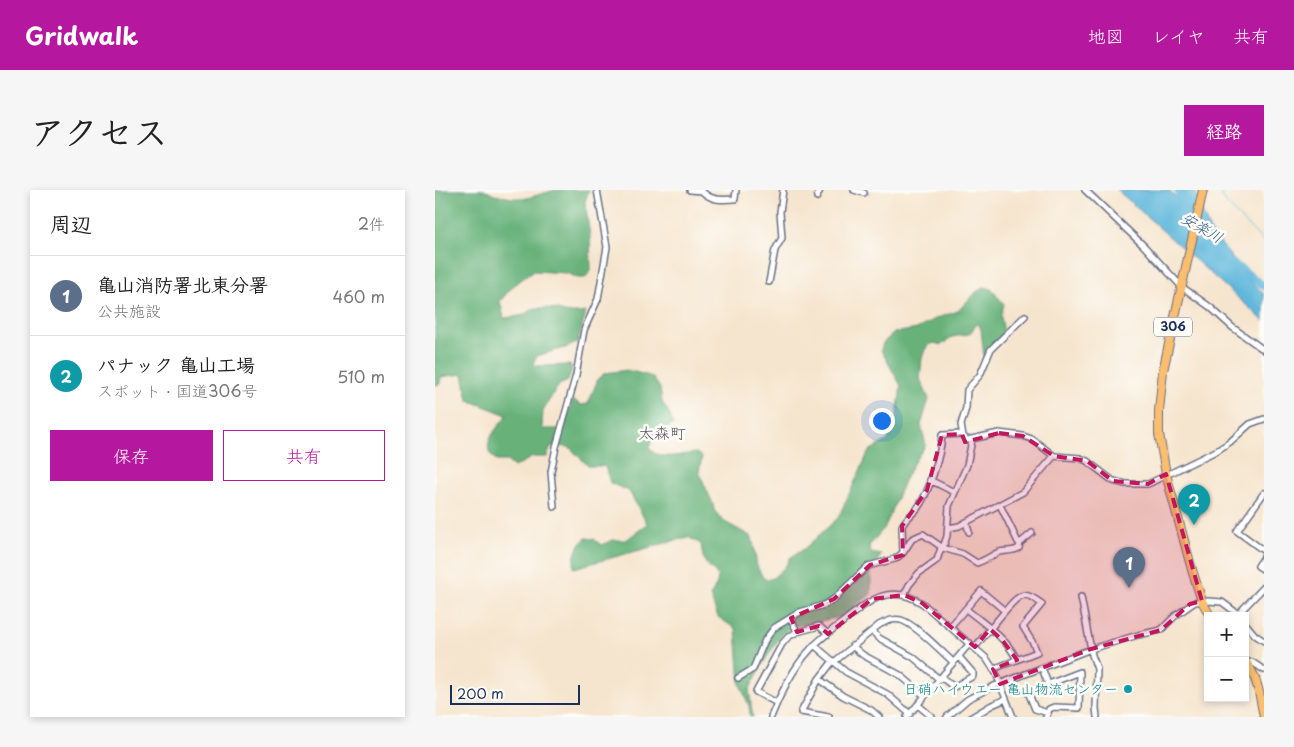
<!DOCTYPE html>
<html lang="ja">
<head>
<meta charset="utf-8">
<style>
  :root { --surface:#fff; --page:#f6f6f6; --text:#222; --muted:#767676; --line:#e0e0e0; --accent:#b5179e }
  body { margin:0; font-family:"Playpen Sans","Klee One",sans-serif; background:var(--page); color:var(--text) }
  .controls { position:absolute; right:15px; bottom:15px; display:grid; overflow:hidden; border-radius:0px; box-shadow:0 2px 8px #0003 }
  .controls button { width:45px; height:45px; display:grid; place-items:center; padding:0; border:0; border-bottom:1px solid var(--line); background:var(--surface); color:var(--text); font:25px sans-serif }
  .scale { position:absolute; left:15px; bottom:12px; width:130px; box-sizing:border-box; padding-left:5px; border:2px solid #1b2f5e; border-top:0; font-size:14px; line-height:18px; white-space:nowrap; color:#1b2f5e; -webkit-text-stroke:4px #fdfcf7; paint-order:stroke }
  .you { position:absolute; left:446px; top:230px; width:18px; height:18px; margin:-12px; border:4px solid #fff; border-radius:50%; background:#1a73e8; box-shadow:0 0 0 8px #1a73e833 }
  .badge { display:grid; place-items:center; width:32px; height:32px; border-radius:50%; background:var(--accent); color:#fff; font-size:16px; font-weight:700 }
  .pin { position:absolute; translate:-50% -41px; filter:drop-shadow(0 1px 2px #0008) }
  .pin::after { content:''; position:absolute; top:26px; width:18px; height:15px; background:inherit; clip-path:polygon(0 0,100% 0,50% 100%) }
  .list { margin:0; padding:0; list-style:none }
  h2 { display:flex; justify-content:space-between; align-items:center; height:65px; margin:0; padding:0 20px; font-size:21px }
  h2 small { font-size:16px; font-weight:400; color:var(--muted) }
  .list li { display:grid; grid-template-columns:32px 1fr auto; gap:15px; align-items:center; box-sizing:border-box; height:80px; padding:0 20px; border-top:1px solid var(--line) }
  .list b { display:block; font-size:19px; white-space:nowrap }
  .list p { margin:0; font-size:16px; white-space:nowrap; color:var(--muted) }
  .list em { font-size:16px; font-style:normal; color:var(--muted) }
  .actions { display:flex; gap:10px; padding:15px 20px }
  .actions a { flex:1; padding:11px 0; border:1px solid var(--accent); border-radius:0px; text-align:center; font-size:18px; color:var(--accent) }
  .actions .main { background:var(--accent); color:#fff }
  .map { position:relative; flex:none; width:829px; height:527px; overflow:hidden; border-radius:0px }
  header { display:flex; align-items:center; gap:30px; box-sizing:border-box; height:70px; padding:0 25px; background:var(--accent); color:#fff }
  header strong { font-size:24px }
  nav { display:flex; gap:28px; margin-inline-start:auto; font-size:18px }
  .intro { display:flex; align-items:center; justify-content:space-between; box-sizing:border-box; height:120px; padding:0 30px }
  h1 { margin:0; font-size:35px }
  .button { padding:12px 22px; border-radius:0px; background:var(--accent); color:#fff; font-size:18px; font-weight:700 }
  main { display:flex; gap:30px; padding:0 30px }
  aside { flex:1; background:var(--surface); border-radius:0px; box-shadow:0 2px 8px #0003 }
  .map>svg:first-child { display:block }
  .forest { fill:#68b27a; stroke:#42706c }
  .water { fill:#5eb7dc; stroke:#3c739d }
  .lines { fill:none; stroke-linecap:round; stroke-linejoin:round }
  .stream { stroke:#5eb7dc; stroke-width:1 }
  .river { stroke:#5eb7dc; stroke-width:8 }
  .minor-casing { stroke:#686f85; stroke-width:8 }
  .highway-casing { stroke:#686f85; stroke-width:10 }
  .minor { stroke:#fff; stroke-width:5 }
  .highway { stroke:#fbbd6e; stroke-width:8 }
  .marked { fill:#c2185b; fill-opacity:0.2; stroke:#c2185b; stroke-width:4; stroke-dasharray:10 6; stroke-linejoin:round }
  .culture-dot { fill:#0f9aa8; stroke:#fdfcf7; stroke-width:2 }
  .labels { text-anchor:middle; stroke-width:5; stroke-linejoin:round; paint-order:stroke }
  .shield { fill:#fdfcf7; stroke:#5f6c8c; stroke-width:1 }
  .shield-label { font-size:12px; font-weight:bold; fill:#1b2f5e }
  .culture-label { font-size:14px; fill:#0d838f; stroke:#fdfcf7; text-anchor:end }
  .water-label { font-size:15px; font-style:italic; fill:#325f8a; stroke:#fdfcf7 }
  .quarter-label { font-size:16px; fill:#5c5861; stroke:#fdfcf7 }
</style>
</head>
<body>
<header>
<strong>Gridwalk</strong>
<nav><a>地図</a><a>レイヤ</a><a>共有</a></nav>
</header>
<div class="intro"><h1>アクセス</h1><a class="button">経路</a></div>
<main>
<aside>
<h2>周辺<small>2件</small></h2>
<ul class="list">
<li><span class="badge" style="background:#5c6f8a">1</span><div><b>亀山消防署北東分署</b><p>公共施設</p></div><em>460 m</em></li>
<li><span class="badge" style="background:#0f9aa8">2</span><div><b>パナック 亀山工場</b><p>スポット · 国道306号</p></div><em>510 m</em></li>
</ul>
<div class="actions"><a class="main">保存</a><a>共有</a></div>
</aside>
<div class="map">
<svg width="829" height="527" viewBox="0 0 829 527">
  <rect width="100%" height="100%" fill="#fdfcf7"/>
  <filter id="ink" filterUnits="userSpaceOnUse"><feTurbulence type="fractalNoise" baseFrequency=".02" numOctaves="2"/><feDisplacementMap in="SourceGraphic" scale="10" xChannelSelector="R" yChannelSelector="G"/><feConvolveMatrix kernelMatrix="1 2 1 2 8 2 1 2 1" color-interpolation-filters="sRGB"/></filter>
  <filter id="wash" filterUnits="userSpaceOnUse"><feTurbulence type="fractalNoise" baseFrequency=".0096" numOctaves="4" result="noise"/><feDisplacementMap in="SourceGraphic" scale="20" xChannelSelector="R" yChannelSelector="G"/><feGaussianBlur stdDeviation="1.12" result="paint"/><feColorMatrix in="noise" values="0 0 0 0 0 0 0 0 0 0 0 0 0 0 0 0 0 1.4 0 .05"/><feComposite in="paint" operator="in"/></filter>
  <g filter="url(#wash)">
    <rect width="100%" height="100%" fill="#f6e5ce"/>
    <path class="forest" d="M0,0H50L59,5L78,8H92L120,0H154L150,12L155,46L156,80L150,88H143L131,83L98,81L79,95L65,111L69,128C74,127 80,127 85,126C94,124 94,117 107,118C125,118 130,126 151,122L143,152L133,157L102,166L98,174L100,176L135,175L137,178L133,191L124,195L108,220L107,239H128L138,210L146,215L153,214L163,189L170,183L192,180L215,186L218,188L225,198L227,212L234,223L238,234L219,245L214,258C225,272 246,264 261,263L267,267L264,282L278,314L279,320L288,331L317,347L322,376L328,388L337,389L350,377L355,368L369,359L403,328L434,261L453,250L462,225L466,196L446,160L448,153L459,143L482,139L502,128L523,121L541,102L550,97L556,99L569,114L566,126L569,143L553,159L549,168L546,139L543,133L534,144L517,147L506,155L499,153L492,156L487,168L485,189L494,209L486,235L491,255L479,272L469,291L450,337L434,356L436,363L446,365L436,381V404L406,427L360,436L348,443L329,472L314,500L318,527H315L314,516L305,494L301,439L283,427L275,406C279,400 286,388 281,383C277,378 272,377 269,370C267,365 267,359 266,354L253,347L139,378C139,365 141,356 151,348L159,349L166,355L178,350H191L210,336L212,333C206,323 200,312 194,301L175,293L170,276H153L134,257L116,256L112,267H98L79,277L72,271H62C59,268 55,265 54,261C50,248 66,234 72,225L33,210L28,184L6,187L5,194L0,195Z"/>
    <path class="water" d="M682,0H734L741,7L749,2L748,0H759L773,37L814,90L829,104V131Z"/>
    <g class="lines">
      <path class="stream" d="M784,0L791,13L829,52"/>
      <path class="river" d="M743,0L748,14
        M799,74L829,96"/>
    </g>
  </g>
  <g filter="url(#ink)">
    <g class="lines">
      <g class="minor-casing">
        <path id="minor" d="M255,0L267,1
          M266,0C275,11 287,10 300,9L301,0
          M419,0L429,3
          M650,0L708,55L747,97L775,117L797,137L829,160
          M382,7L385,0
          M334,92L340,60L347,48L345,22L348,0
          M590,126L556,159L545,185L532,200L531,218L526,235L528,246L532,250L564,243L588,246L597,249L619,266L645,268L652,271L678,291L691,294H713L783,260L795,252L815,234L829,229
          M527,244L507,245C506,265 494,303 482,319C477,325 470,329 467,336L468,363L477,349L488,344L508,358L512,346L514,316L532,275L537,250
          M495,290L519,302
          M829,303L802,341L829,361
          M565,315L583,352L585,353L597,343
          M119,317L116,282L121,257L141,185L149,140L163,109L172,57L162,0
          M531,332L534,342
          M513,338L524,336L588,302L619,266
          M508,358L528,364L542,373C551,370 557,365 564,362C571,360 578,362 584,358L585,353
          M829,367L823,376L829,380
          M469,405L474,395L484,383L502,370L506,358
          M646,407L657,465L662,479L661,518L662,527
          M531,419C549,434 573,449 582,470
          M356,428L362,442
          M810,433L820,445L829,451
          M515,437L546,401L570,421C585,404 588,399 607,414L588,437L598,453L602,462L558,479
          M437,441L444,448L478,467L504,489
          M379,455L411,482L452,504L475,524
          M417,456L428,465L465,485L490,506
          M540,457L570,421
          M399,472L444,435C451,431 458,428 466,430C480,434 507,462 518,472
          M812,473L817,472L829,480
          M607,478L613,494
          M506,487L519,497L538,486V483L524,467
          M303,488L318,479L330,450L339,438L365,422L389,415L399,409L433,376L460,369L468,363
          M384,489L398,471
          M342,513L321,502L347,454L353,447L362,442L384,436L393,444
          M483,515L497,527
          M336,527C344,506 359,477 374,461C384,449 397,440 409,431C435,410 454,393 487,413L551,468L561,483L578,527
          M394,527L366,522L384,489L408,506L436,520L444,527
          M472,527L535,453
          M512,527L533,509L559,496L656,459L703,445L726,440L740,426L760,412L773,411L787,412L803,424L829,397
          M537,527L557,515L571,509
          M611,527L613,523L600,519L593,502L645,482L644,518L619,517L614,519L613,523"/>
      </g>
      <g class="highway-casing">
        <path id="highway" d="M768,0L728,181L724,221V244L731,284L757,380L767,411L775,426
          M810,471C823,487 825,507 829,527"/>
      </g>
      <use href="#minor" class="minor"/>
      <use href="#highway" class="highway"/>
    </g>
  </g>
  <path class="marked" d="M564,243L588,246L619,266L652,271L678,291L713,294L731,284L767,411L755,414L726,440L656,459L565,494L558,479L582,470L568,451L555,439L540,457L487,413L469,405L437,409L393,444L384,436L362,442L356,428L399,409L435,375L468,365L467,336L492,300L507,245L527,244L530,252Z"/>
  <circle class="culture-dot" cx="693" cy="499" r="5"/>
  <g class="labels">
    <rect class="shield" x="719" y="127.5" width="38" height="19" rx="4"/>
    <g class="shield-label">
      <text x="738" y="141">306</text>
    </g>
    <g class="culture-label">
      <text x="683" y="504">日硝ハイウエー 亀山物流センター</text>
    </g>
    <g class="water-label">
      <text transform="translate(767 38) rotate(30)" y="5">安楽川</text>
    </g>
    <g class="quarter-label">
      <text x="227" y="249">太森町</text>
    </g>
  </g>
</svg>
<div class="controls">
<button>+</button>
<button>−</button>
</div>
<div class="scale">200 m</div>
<div class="you"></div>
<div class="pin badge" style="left:694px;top:398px;background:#5c6f8a">1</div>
<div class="pin badge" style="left:759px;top:335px;background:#0f9aa8">2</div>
</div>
</main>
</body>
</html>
